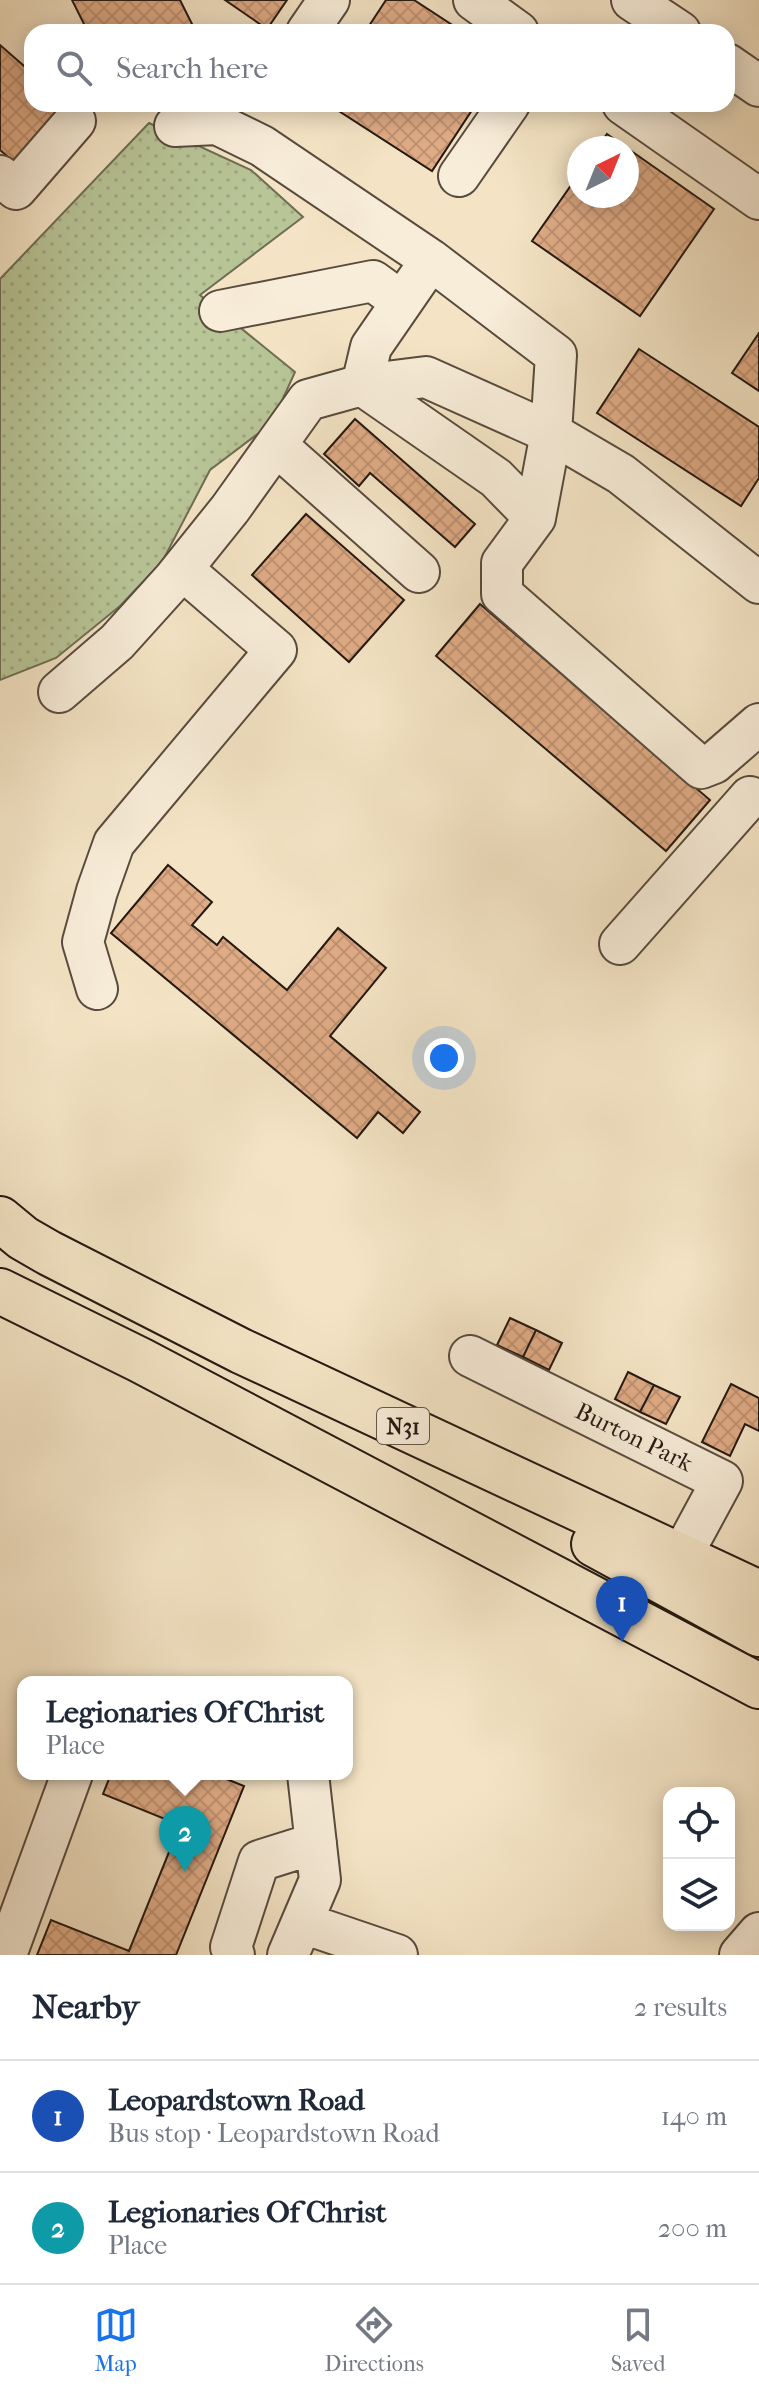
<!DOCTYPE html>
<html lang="en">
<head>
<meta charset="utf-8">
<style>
  :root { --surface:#fff; --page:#f2f2f3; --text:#1f2937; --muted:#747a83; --line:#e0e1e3; --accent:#1a73e8 }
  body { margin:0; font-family:"IM FELL French Canon",serif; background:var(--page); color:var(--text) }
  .controls { position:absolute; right:24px; bottom:24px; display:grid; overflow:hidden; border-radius:16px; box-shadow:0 4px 20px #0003 }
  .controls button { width:72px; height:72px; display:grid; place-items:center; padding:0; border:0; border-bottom:2px solid var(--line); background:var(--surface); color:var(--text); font:40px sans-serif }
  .compass { position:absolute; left:567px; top:136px; width:72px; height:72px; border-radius:50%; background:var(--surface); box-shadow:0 4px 20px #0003; rotate:43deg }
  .you { position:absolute; left:444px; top:1058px; width:28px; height:28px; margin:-20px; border:6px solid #fff; border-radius:50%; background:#1a73e8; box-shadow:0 0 0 12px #1a73e833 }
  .badge { display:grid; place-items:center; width:52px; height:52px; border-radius:50%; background:var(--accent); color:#fff; font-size:26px; font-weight:700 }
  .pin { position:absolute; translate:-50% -66px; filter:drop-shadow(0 2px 4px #0008) }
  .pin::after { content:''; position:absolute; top:42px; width:28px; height:24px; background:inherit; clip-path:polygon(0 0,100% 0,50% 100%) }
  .popup { position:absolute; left:17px; top:1676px; width:336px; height:104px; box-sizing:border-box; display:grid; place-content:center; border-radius:16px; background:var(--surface); filter:drop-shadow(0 2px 6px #0005); font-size:26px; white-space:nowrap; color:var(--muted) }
  .popup b { font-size:30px; color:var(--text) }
  .popup::after { content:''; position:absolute; left:50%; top:100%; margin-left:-16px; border:16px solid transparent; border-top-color:var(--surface) }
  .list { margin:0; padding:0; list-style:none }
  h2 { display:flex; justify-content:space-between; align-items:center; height:104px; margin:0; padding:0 32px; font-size:34px }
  h2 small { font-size:26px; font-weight:400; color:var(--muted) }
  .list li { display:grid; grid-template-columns:52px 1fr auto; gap:24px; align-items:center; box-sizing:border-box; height:112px; padding:0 32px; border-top:2px solid var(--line) }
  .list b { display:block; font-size:30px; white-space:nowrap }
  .list p { margin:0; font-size:26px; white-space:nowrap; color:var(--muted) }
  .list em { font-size:26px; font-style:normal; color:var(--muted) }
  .icon { flex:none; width:44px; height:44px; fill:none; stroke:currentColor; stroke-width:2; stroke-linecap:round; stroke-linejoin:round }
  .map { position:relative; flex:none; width:759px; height:1955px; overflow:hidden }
  .search { position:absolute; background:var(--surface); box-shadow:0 4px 20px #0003; left:24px; right:24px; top:24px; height:88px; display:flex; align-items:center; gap:20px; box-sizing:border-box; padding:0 28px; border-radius:24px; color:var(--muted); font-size:30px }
  .sheet { height:328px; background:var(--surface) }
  nav { display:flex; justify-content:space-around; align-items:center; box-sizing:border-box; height:112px; border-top:2px solid var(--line); background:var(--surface); font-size:22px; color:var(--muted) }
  nav a { display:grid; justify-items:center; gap:4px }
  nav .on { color:var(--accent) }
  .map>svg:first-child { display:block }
  .grass { fill:url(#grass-dots); stroke:#6e6e54; stroke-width:2 }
  .building { fill:url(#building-cross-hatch); stroke:#241811; stroke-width:2 }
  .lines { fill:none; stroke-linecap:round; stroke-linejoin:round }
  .minor-casing { stroke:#584b3e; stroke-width:44 }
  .highway-casing { stroke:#241811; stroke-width:48 }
  .minor { stroke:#f8edd9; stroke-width:40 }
  .highway { stroke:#f4e4c5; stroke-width:44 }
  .labels { text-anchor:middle; stroke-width:6; stroke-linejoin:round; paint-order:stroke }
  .shield { fill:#f8edd9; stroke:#64584d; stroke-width:2 }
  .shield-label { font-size:22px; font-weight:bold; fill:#241811 }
  .street-label { font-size:24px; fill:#241811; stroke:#f8edd9 }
</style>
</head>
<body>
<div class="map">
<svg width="759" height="1955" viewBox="0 0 759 1955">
  <defs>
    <pattern id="grass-dots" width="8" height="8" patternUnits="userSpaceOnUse" patternTransform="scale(2)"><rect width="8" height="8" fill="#b8c597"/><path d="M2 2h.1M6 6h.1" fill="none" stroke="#9ea881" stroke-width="1.8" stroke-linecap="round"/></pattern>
    <pattern id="building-cross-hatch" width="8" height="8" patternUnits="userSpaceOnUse" patternTransform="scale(2)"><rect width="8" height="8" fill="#dfab85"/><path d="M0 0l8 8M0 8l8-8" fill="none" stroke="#bf9272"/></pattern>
  </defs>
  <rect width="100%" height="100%" fill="#f4e4c5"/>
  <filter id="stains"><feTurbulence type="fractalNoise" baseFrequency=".0025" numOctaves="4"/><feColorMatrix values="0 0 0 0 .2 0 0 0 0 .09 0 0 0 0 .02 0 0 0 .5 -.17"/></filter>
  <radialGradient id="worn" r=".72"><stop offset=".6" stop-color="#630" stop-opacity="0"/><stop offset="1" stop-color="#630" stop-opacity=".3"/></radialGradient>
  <path class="grass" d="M149,123L251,170L303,217L200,295L295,372L272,423L210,470L162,562L120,606L56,658L0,680V279Z"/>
  <path class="building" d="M72,0H180L196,32H88Z
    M225,0H287L267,29Z
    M386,0H414L463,32H365Z
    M0,45L32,73V104H67L15,163L0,150Z
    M328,104H476L432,171Z
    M607,134L627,148H597Z
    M627,148L714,209L640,316L532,241L579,174V196H627Z
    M759,333V391L732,373Z
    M639,349L759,427V478L741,506L597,413Z
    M355,419L475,524L455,547L370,473L359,486L324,454Z
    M306,514L404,600L349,662L252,575Z
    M480,604L710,800L666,851L436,656Z
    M168,865L212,902L192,925L217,945L223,937L287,990L338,928L386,968L330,1036L420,1112L403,1133L378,1112L357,1138L111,933Z
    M510,1318L536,1330L523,1357L497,1345Z
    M536,1330L562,1343L549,1370L523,1357Z
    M628,1372L654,1385L640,1412L615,1399Z
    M731,1384L759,1398V1431L745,1424L730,1456L702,1442Z
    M654,1385L680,1397L666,1424L640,1412Z
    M111,1774H214L244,1786L176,1955H37L51,1920L129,1951L180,1825L103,1794Z"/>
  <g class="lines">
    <g class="minor-casing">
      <path id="minor" d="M474,0L518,32
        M632,0L680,32
        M307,32L329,0
        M727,64L759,86
        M623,104L759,199
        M175,126L217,124L262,146L431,260
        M0,176L16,189L75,121
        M459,176L509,104
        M220,311L373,281L402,302
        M362,385L496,478L535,518L502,563V594L701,768L714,763L759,724
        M362,385L371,347L431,260L556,355L551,433L535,518
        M276,445L419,572
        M59,692L117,642L173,580L230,509L308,400L362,385L426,377L551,433L621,474L759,583
        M620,944L750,797
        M97,989L83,942L97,891L114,843L276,650L182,569
        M470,1356L722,1481L682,1555
        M303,1923L397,1955
        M6,1955L72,1774
        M234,1955L231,1947L259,1861L316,1843
        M288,1955L320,1880L308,1774
        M740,1955L759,1933"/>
    </g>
    <g class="highway-casing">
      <path id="highway" d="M0,1219L23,1238L49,1253L241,1351L759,1593
        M0,1291L140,1360L759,1686
        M594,1544L759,1634"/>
    </g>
    <use href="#minor" class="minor"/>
    <use href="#highway" class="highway"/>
  </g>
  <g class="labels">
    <rect class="shield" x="377" y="1408" width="52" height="36" rx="6"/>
    <g class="shield-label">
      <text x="403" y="1434">N31</text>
    </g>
    <g class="street-label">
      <text transform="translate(634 1437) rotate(26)" y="8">Burton Park</text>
    </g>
  </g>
  <rect width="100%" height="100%" filter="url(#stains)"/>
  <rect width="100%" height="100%" fill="url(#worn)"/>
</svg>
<div class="controls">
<button><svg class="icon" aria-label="locate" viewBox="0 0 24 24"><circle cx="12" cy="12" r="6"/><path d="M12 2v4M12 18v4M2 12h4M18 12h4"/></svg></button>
<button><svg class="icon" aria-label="layers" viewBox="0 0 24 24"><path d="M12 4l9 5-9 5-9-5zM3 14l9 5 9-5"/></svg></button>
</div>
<svg class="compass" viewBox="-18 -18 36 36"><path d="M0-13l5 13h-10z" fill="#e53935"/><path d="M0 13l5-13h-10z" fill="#747a83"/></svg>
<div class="you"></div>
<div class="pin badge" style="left:622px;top:1642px;background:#1a4fb4">1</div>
<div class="pin badge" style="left:185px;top:1872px;background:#0f9aa8">2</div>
<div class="popup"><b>Legionaries Of Christ</b>Place</div>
<div class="search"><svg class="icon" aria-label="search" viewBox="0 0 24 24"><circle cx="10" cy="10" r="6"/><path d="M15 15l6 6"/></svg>Search here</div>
</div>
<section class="sheet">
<h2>Nearby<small>2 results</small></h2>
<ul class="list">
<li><span class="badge" style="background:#1a4fb4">1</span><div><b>Leopardstown Road</b><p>Bus stop · Leopardstown Road</p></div><em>140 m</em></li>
<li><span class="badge" style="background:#0f9aa8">2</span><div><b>Legionaries Of Christ</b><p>Place</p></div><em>200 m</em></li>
</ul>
</section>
<nav>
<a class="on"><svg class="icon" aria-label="map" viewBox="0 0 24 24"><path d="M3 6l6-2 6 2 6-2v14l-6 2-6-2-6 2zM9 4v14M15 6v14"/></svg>Map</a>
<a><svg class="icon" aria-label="directions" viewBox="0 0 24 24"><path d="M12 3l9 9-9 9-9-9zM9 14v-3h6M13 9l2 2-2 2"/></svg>Directions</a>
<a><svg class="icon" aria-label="saved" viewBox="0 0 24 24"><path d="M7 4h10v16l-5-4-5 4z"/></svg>Saved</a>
</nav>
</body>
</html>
